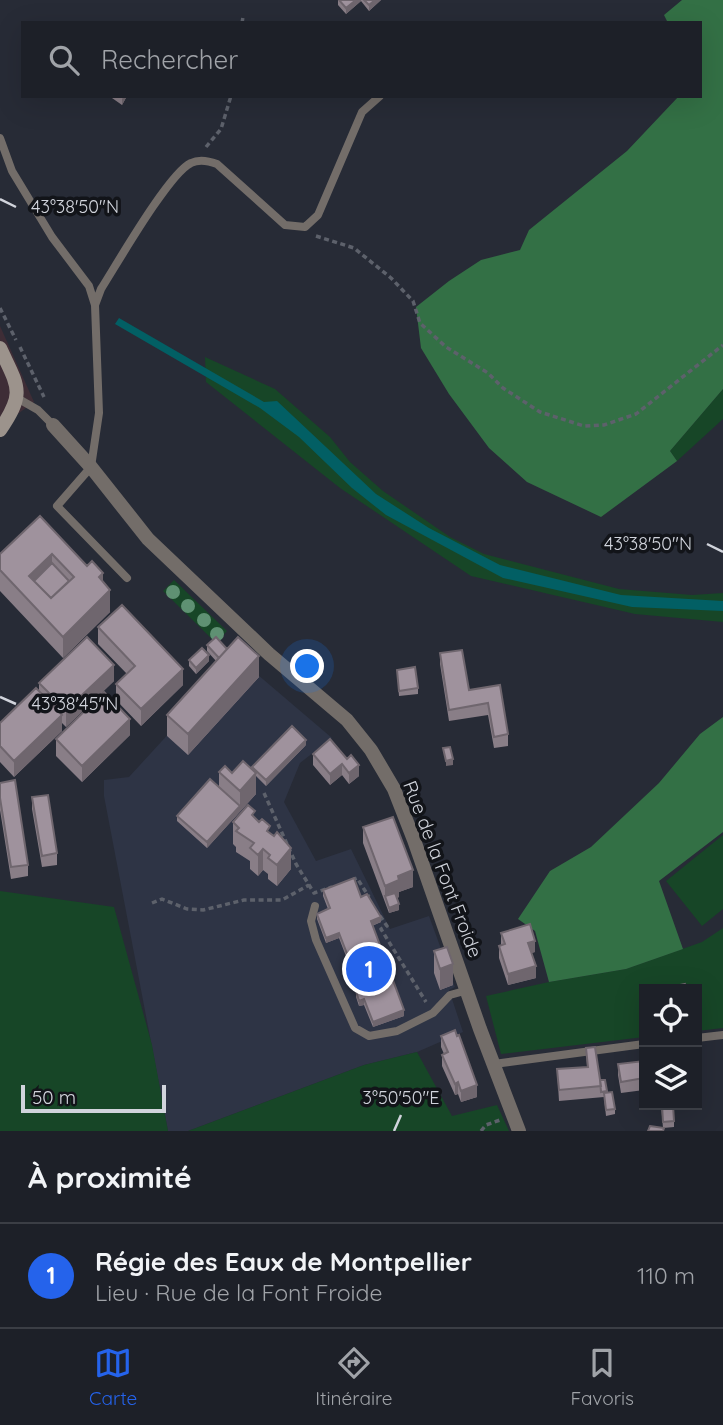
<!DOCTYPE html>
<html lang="fr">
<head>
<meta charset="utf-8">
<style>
  :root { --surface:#1d2028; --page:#2a2d34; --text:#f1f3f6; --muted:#a0a3a8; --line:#3b3e45; --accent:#2563eb }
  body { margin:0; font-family:Quicksand,sans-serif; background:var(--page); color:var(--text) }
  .controls { position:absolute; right:21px; bottom:21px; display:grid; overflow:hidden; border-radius:0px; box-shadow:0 7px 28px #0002 }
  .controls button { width:63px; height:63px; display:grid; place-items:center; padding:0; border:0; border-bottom:2px solid var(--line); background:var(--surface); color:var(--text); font:35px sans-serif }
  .scale { position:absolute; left:21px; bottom:18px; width:145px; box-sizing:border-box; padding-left:7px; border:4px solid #d1d4dc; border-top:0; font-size:19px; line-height:24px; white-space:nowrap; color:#d1d4dc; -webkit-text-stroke:5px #121419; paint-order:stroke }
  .you { position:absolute; left:308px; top:667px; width:24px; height:24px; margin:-18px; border:5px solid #fff; border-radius:50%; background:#1a73e8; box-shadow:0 0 0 10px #1a73e833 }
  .badge { display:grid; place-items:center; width:46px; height:46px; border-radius:50%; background:var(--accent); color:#fff; font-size:23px; font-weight:700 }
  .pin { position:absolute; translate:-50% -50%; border:4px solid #fff; box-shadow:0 2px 7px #0006 }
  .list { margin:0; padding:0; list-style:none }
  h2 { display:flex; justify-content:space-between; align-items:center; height:91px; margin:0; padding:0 28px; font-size:30px }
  h2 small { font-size:23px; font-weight:400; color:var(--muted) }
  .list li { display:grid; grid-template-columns:46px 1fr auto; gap:21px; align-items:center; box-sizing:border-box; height:105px; padding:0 28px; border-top:2px solid var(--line) }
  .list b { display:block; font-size:26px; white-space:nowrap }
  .list p { margin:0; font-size:23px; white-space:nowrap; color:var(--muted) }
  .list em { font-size:23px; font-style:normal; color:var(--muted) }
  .icon { flex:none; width:38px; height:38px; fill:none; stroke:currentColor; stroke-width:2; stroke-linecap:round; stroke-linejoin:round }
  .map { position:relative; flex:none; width:723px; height:1131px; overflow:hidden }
  .search { position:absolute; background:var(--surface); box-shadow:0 7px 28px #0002; left:21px; right:21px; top:21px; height:77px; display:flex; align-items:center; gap:18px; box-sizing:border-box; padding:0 24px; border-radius:0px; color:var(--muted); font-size:26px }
  .sheet { height:196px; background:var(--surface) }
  nav { display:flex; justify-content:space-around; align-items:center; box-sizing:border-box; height:98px; border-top:2px solid var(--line); background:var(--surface); font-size:19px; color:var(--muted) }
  nav a { display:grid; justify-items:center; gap:4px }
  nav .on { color:var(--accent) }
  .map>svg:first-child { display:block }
  .commercial { fill:#3e2d36 }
  .built { fill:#2e3445 }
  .green { fill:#174627 }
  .forest { fill:#337045 }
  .water { fill:#025f64 }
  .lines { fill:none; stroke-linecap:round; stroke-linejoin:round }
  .path { stroke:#5d616b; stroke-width:3.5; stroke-dasharray:5 3.5; stroke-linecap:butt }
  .lane { stroke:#736d69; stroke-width:8 }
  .street { stroke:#736d69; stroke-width:14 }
  .secondary { stroke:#9c938c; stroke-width:14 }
  .tree { fill:#5f9173 }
  .wall { fill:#897e87 }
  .shaded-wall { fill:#6f666e }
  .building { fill:#9f929d; stroke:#6f666e; stroke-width:2; fill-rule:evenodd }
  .ticks { fill:none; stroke:#d1d4dc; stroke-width:2.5 }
  .labels { text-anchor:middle; stroke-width:7; stroke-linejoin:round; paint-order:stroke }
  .street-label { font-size:19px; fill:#d1d4dc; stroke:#121419 }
  .ticks-label { font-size:18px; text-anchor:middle; fill:#d1d4dc; stroke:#121419; stroke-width:7; stroke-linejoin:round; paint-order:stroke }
</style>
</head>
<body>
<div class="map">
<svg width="723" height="1131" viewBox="0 0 723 1131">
  <rect width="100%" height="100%" fill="#272b36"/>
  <path class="commercial" d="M0,326L34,402L0,427Z"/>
  <path class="built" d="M238,658L332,738L300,763L284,802L316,861L351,849L390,929L429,916L455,987L449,990L463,1032L417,1052L364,1065L188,1131H168L104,796V780L129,777Z"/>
  <path class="green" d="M205,357L275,389L330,437L350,462L383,491L450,537L484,554L619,589L692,595L723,593V622L635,614L471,576L340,488L206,382Z
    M723,389V419L677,461L670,451Z
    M174,580L227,631L216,643L163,591Z
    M723,835V909L702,926L666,881Z
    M0,891L114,907L152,1045L168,1131H0Z
    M723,928V1028L697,1031V989H644V1037L501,1054L486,996L549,982L626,969L702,942Z
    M417,1052L452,1116L497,1105L509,1131H188L364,1065Z"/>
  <path class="forest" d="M682,0H723V389L670,451L677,461L601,517L527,482L489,448L449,394L421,348L416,307L449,281L481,260L520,250L529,230L627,151L679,96H700V23H668L664,15Z
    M723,717V832L659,881L683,949L626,969L549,982L535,931L518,919L550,871L591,847L659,783L700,734Z"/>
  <path class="water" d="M119,318L264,402L277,401L376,494L429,528L500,565L621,595L723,601V611L632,607L503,578L386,515L352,488L299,437L260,408L115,324Z"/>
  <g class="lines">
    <path class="path" d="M242,23L243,17
      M206,147L221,129L231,96
      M316,236L354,248L391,278L413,301L420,323L446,347L488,373L503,388L540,412L584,426L604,425L636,414L723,345
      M0,308L16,340
      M20,347L44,397
      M264,793L296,864L314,893L332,887
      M352,880L357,878L369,897
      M152,903L162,899L187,909L203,910L244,900H282L309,885
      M380,916L387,926L381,929L426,1002
      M481,1131L486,1125L500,1120"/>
    <path class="lane" d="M0,138L12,171L52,237L89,286L95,305L99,413L91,467L57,506L127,578
      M95,305L101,289C117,264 169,173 191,163C199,159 209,161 217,164L285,225L305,227L318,215L362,112L380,96
      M17,398L38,410L53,425
      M315,906L311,921L316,940L355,1028L369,1036L397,1031L433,1013L450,995L468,990
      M697,1038L723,1035
      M494,1064L644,1044"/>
    <path class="street" d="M53,425L91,467L148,539L269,654L347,720L371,750L394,789L414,840L480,1029L519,1131"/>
    <path class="secondary" d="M0,348C18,387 26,392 0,430"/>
  </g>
  <g class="tree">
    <circle cx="173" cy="592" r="7"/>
    <circle cx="188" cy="606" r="7"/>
    <circle cx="204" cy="620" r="7"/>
    <circle cx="217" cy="634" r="7"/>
  </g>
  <path class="wall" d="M338,0H381L369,11L361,1L346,14L338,5Z
    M112,96H127L122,105L112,98Z
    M40,516L103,583L110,612L63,658L0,591V554Z
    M98,627L183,685L141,726L116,700V684L127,674L98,644Z
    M207,645L227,649L259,677L188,755L167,736V715L216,661L207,651Z
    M440,653L469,690L500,685L508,734V746L494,748L488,715L449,721L440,664Z
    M189,660L209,661L196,674L189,666Z
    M397,670L418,688V694L399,696Z
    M114,681L66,727L62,723V731L14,777L0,762V723L39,690V683Z
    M130,735L82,782L56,756V739Z
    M330,739L359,776L349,784L342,775L330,785L313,765V754Z
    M306,745L266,786L256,776V794L207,848L177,821V816L219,787V772L232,773L252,769V767Z
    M0,783L28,865V876L11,879L0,810Z
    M32,797L57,853V865L42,867L32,809Z
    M255,818L270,834L291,869L277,886L268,879V874L263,870L258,876L250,869V861L236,852V847L233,844V822Z
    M363,827L413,887L399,892V897L397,898L399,910L389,913L363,843Z
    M323,890L361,897L381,922L372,926L404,1016L373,1027L364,1005L359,1006L356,997V991L359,990L339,938L326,943L317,919V914L328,909L323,896Z
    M501,933L535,952L531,953L536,978L508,985L499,958V946L501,945Z
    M434,951L453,985L440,990L434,973Z
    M441,1036L477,1097L461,1102L458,1094L455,1095L442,1066V1055L444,1054L441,1047Z
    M586,1048L600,1080L615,1109V1114L606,1116L604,1097L559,1101L557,1069L587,1067Z
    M644,1061V1090L621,1093L618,1075V1064Z
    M661,1105L674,1121V1127L663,1128Z"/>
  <path class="shaded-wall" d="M356,0H361V1L346,14V8Z
    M375,0H381L369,11V5Z
    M124,96H127L122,105V99Z
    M52,554V575L35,591L29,576Z
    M103,573V594L99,577Z
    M110,590V612L63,658V637Z
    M209,655V661L196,674V668Z
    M259,656V677L188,755V734Z
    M114,665V681L66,727V710Z
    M183,669V685L141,726V709Z
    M62,715V731L14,777V761Z
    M130,719V735L82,782V766Z
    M306,740V745L266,786V780Z
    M453,759V765L446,766V761Z
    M342,764V775L330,785V774Z
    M359,765V776L349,784V773Z
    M256,773V794L207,848V842L240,806V791Z
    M291,848V869L277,886V865Z
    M263,849V870L258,876V855Z
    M413,870V887L399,892V897L387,902L385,896V886L398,876Z
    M399,904V910L389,913V908Z
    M381,917V922L371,926V921Z
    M339,933V938L326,943V938Z
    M535,941V952L528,954V943Z
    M453,964V985L440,990V969Z
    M536,966V978L508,985V974Z
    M364,999V1005L359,1006V1001Z
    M404,1010V1016L373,1027V1022Z
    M458,1082V1094L455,1095V1084Z
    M477,1085V1097L461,1102V1091Z"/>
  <path class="building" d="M339,0H356L346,8Z
    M364,0H375L369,5Z
    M40,516L87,566L92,561L103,573L99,577L110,590L63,637L0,570V554ZM52,554L74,577L51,598L29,576Z
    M52,563L69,581L51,598L34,581Z
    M122,605L183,669L141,709L116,684L135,666L98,627Z
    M87,637L114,665L66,710L39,683Z
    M216,637L227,649L219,658L207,645Z
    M238,637L259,656L188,734L167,715Z
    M202,648L209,655L196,668L189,660Z
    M462,650L469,690L500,685L508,734L494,737L488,703L449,710L440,653Z
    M415,667L418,688L399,691L397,670Z
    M36,688L62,715L14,761L0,746V723Z
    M104,692L130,719L82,766L56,739Z
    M292,726L306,740L266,780L252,767Z
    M330,739L347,759L351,755L359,765L349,773L342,764L330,774L313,754Z
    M450,747L453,759L446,761L443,748Z
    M243,761L256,773L240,791L219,772L225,766L232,773Z
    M210,779L240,806L207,842L177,816Z
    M15,780L28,865L11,867L0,798V783Z
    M48,795L57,853L42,856L32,797Z
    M248,805L255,811L252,815L259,822L262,819L270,826L267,831L274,836L277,832L291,848L277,865L268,858L270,855L263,849L258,855L250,848L254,843L236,831L239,828L233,822Z
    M393,817L413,870L398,876L399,880L385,886L363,827Z
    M354,878L361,897L367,894L381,917L371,921L404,1010L373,1022L364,999L359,1001L356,991L361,990L339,933L326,938L317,914L330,908L323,890Z
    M395,893L399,904L389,908L385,896Z
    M530,924L535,941L528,943L536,966L508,974L499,946L505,944L501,933Z
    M447,947L453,964L440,969L434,951Z
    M685,984L687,989H672L671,987Z
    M455,1030L457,1036L459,1035L477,1085L461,1091L458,1082L455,1084L442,1055L448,1052L441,1036Z
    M595,1047L601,1086L559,1090L557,1069L588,1067L586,1048Z
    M644,1061V1078L621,1082L618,1064Z
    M600,1080H605L607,1091L601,1092Z
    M612,1092L615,1109L606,1110L604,1093Z
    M662,1105H673L674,1121L663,1122Z
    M650,1126L664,1128L663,1131H648Z"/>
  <path class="ticks" d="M0,199L16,207M707,544L723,552M0,697L16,704M394,1131L401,1115"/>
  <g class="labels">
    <g class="street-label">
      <text transform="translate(443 869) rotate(69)" y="7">Rue de la Font Froide</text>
    </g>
  </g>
  <g class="ticks-label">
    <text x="75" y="213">43°38'50"N</text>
    <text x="648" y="550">43°38'50"N</text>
    <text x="75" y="710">43°38'45"N</text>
    <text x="401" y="1104">3°50'50"E</text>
  </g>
</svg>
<div class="controls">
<button><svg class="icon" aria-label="locate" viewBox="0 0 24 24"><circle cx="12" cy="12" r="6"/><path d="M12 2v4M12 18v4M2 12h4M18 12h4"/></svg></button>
<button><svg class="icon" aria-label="layers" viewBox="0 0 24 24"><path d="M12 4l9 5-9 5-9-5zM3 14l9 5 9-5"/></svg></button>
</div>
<div class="scale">50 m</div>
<div class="you"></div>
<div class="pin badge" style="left:369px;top:969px">1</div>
<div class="search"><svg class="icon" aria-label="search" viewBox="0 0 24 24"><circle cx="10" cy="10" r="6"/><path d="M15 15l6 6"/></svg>Rechercher</div>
</div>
<section class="sheet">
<h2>À proximité<small></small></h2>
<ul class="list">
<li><span class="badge">1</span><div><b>Régie des Eaux de Montpellier</b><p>Lieu · Rue de la Font Froide</p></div><em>110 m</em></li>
</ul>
</section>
<nav>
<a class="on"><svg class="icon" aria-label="map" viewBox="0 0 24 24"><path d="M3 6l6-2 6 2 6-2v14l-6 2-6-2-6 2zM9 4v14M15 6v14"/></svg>Carte</a>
<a><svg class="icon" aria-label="directions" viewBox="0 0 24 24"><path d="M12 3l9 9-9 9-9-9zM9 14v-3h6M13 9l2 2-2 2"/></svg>Itinéraire</a>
<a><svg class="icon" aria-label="saved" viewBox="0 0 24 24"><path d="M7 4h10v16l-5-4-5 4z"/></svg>Favoris</a>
</nav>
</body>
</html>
